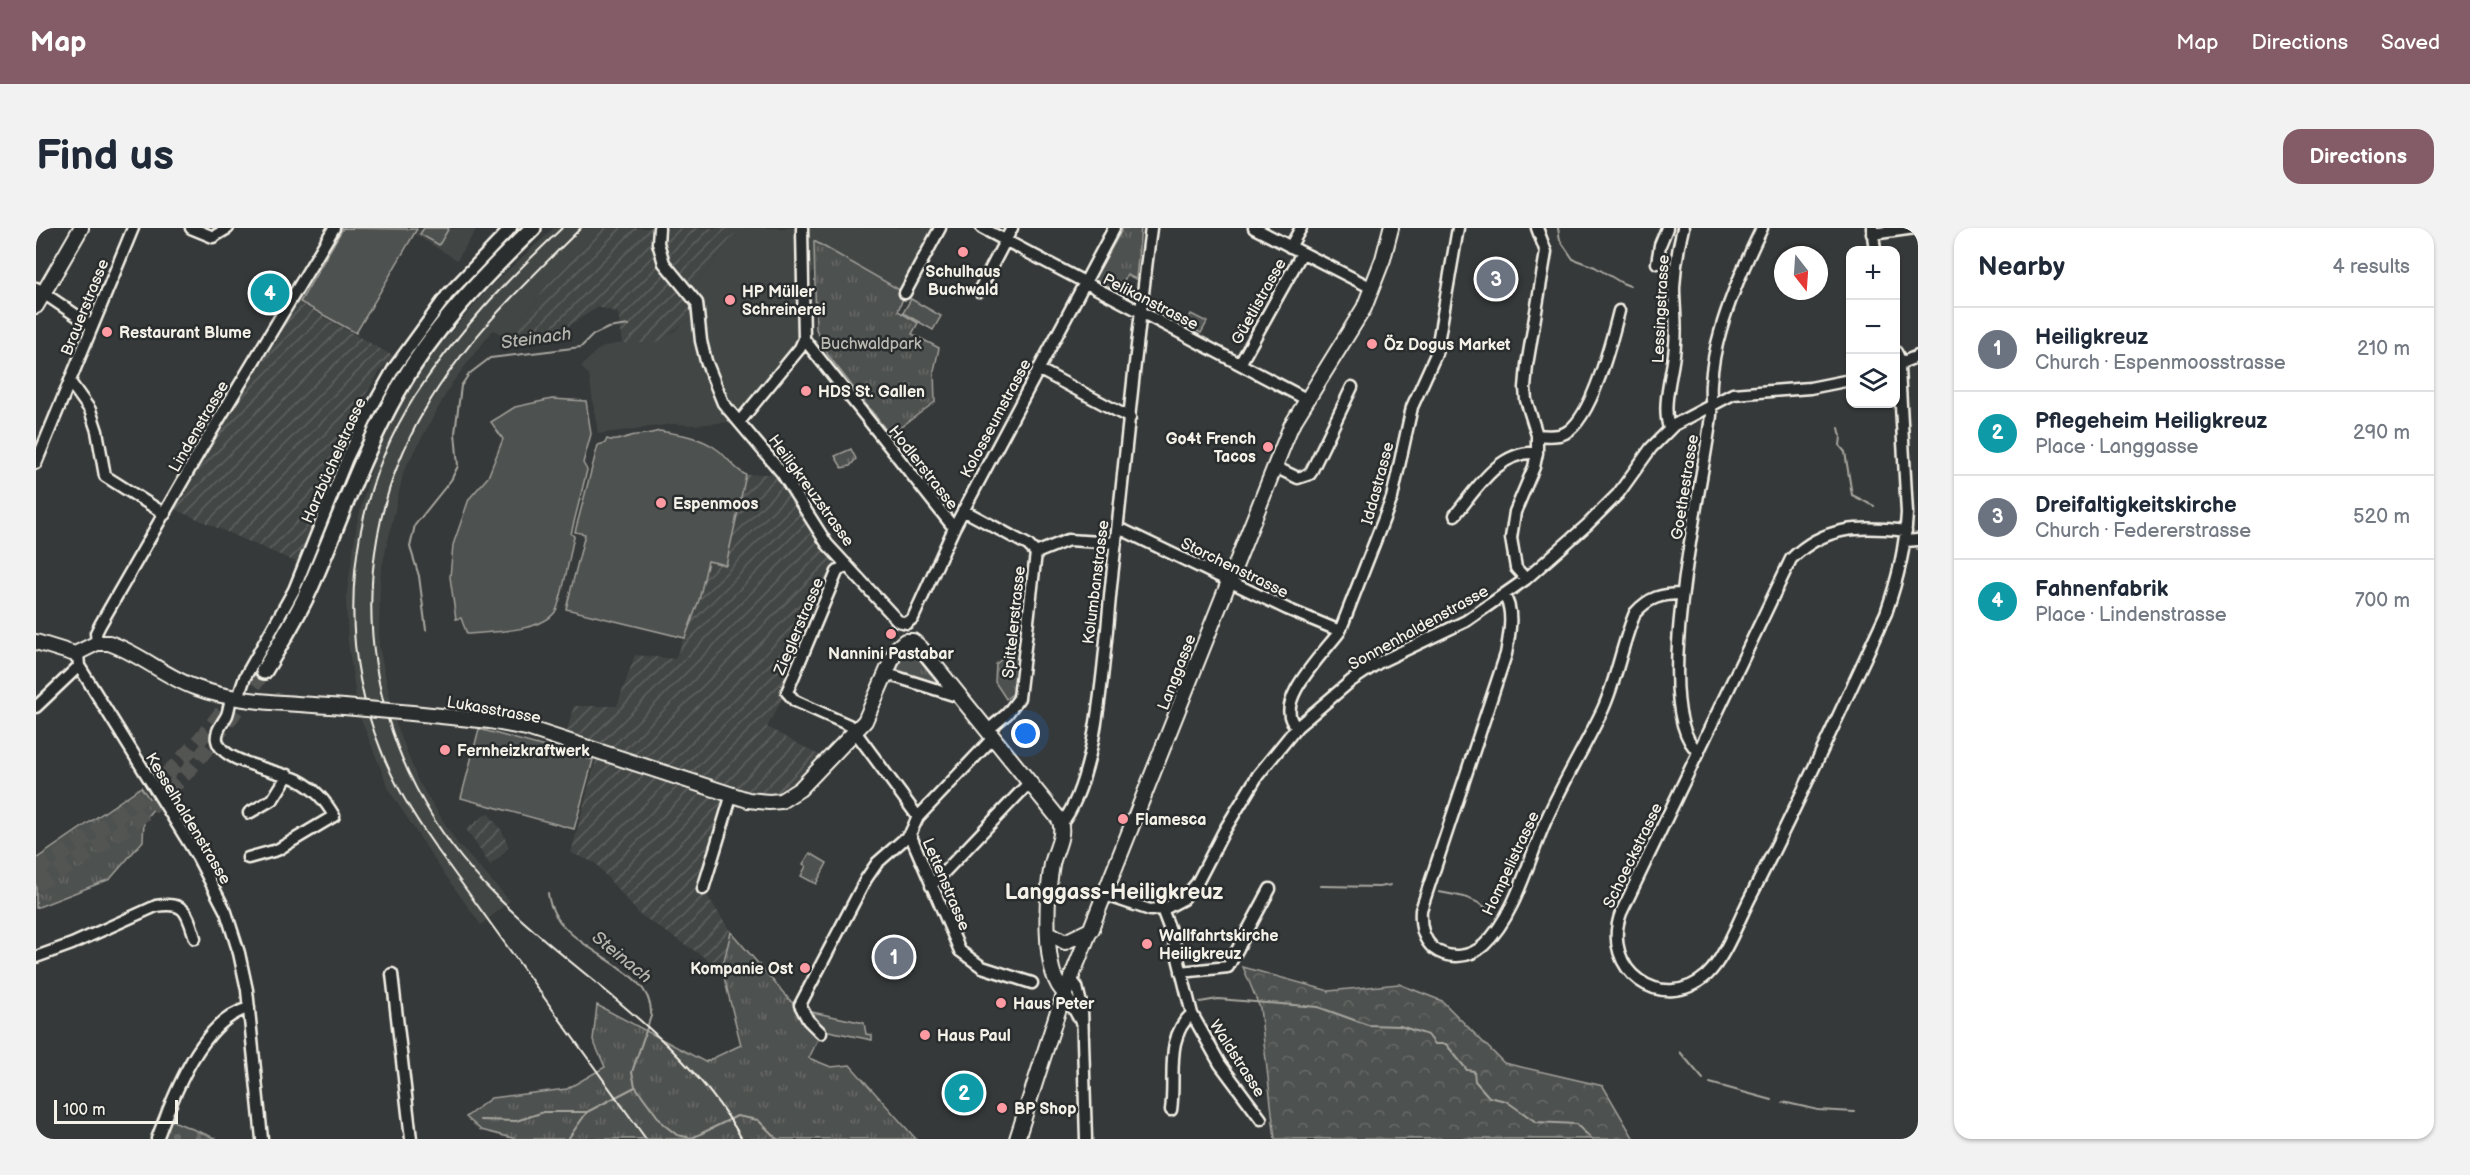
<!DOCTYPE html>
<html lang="en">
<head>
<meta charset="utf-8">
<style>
  :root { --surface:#fff; --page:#f2f2f3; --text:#1f2937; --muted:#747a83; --line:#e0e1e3; --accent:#845c67 }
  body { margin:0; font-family:"Balsamiq Sans",sans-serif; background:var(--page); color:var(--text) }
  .controls { position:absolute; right:18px; top:18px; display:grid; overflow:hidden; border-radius:12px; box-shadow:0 2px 4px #0004 }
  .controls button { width:54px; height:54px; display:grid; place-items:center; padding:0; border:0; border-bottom:2px solid var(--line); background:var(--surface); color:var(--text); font:30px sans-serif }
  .compass { position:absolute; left:1738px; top:18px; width:54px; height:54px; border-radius:50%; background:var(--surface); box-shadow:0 2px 4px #0004; rotate:163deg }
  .scale { position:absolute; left:18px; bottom:15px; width:124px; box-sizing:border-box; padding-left:6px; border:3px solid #f4f1e8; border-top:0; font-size:16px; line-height:21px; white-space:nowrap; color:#f4f1e8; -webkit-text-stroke:4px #2a2d2e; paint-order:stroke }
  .you { position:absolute; left:990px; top:506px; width:21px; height:21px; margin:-15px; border:4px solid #fff; border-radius:50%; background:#1a73e8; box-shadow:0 0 0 9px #1a73e833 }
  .badge { display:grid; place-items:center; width:39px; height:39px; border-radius:50%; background:var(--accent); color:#fff; font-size:20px; font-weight:700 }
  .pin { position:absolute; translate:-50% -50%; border:3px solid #fff; box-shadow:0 2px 6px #0006 }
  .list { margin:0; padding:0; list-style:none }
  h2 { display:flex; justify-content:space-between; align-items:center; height:78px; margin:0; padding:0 24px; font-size:26px }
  h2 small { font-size:20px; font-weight:400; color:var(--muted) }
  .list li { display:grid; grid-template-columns:39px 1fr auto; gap:18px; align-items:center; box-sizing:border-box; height:84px; padding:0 24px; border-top:2px solid var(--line) }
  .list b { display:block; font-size:22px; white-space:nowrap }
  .list p { margin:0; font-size:20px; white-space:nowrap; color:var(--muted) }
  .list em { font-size:20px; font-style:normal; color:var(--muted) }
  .icon { flex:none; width:33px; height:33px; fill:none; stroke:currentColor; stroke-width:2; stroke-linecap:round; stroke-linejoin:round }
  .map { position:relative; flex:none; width:1882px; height:911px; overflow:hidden; border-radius:18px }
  header { display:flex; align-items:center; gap:36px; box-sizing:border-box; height:84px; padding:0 30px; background:var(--accent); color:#fff }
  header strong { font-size:28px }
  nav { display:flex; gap:33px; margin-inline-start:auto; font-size:21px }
  .intro { display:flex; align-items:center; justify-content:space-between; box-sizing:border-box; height:144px; padding:0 36px }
  h1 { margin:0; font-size:42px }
  .button { padding:15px 27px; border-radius:18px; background:var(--accent); color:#fff; font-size:21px; font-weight:700 }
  main { display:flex; gap:36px; padding:0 36px }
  aside { flex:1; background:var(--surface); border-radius:18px; box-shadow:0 2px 4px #0004 }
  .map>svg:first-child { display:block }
  .built { fill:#434645 }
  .industrial { fill:url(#industrial-furrows) }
  .grass { fill:url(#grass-tufts); stroke:#a1a19c; stroke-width:1.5 }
  .forest { fill:url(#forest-crowns); stroke:#a1a19c; stroke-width:1.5 }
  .cemetery { fill:url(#cemetery-stones); stroke:#a1a19c; stroke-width:1.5 }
  .garden { fill:#4e514f; stroke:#a1a19c; stroke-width:1.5 }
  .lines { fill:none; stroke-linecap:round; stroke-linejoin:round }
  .stream { stroke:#a8a7a1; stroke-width:2 }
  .highway-tunnel { stroke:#525553; stroke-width:15; stroke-dasharray:15 8; stroke-linecap:butt }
  .minor-casing { stroke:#f4f1e8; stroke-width:15 }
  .major-casing { stroke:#f4f1e8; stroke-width:18 }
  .highway-casing { stroke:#f4f1e8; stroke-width:20 }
  .minor { stroke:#2a2d2e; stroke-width:10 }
  .major { stroke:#2a2d2e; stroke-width:14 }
  .highway { stroke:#2a2d2e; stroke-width:15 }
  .rail { stroke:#f4f1e8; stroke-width:2 }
  .major-bridge-casing { stroke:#f4f1e8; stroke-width:18; stroke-linecap:butt }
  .major-bridge { stroke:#2a2d2e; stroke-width:14 }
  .poi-dot { fill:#ff9aa2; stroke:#2a2d2e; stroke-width:2 }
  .labels { text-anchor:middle; stroke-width:5; stroke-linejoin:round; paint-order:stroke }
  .poi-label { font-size:16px; font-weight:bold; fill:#f4f1e8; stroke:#2a2d2e; text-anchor:start }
  .street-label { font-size:16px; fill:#f4f1e8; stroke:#2a2d2e }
  .park-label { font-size:16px; fill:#bab9b2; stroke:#2a2d2e }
  .water-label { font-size:18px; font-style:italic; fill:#b4b3ad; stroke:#2a2d2e }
  .district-label { font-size:22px; font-weight:bold; fill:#f4f1e8; stroke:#2a2d2e }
</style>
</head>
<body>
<header>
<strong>Map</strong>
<nav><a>Map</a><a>Directions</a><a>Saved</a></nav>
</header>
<div class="intro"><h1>Find us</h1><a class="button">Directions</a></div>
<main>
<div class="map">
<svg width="1882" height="911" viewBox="0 0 1882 911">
  <defs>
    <pattern id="industrial-furrows" width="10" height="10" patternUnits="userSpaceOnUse" patternTransform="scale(1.5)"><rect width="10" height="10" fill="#434645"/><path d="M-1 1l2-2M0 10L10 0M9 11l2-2" fill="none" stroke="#5f6160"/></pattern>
    <pattern id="grass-tufts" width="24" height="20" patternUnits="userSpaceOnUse" patternTransform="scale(1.5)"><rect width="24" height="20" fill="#4e514f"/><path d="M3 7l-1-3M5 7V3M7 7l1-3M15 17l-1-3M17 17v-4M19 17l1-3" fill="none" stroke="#686a68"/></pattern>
    <pattern id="forest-crowns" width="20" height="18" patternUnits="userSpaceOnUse" patternTransform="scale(1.5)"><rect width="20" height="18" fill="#4e514f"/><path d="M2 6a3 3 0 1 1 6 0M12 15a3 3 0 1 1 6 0" fill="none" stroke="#686a68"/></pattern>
    <pattern id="cemetery-stones" width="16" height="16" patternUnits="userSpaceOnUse" patternTransform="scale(1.5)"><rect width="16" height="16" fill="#4e514f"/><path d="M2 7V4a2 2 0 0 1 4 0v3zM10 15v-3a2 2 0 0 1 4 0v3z" fill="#686a68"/></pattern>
  </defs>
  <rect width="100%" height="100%" fill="#363939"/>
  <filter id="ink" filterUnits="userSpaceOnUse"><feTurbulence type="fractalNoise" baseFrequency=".0167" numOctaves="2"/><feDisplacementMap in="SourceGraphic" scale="12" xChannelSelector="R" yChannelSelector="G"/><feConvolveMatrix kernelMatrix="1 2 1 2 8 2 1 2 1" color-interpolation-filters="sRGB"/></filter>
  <g filter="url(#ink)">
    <path class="built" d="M384,0H441L421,32L380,7Z
      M518,0H566L512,56L472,109L457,102L416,155L368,242L344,348L343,418L359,493L382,553L421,615L474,673L445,697L402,637L354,564L325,491L320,469L312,415L310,371L321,295L345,205L392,131L455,58Z
      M703,0H904L869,65L778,13V44L768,52V111L704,193L659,197L637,196L562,206L553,147L545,139L560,123L570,118L586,115H611L636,105L650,93L659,91L653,63L661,55Z"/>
    <path class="industrial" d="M566,0H703L661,55L653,62L659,91L650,93L624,113L611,115H586L582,85L562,79L515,109H472L512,56Z
      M259,73L357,128L344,143L329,168L262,335L136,280Z
      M746,245L810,336L752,460L731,499L792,532L745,573L696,566L667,661L695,704L686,741L603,686L559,635L535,625L562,524L528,512L538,478H581L599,427L639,431L663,372L672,333L690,337L710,247Z
      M452,585L466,603L473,619L464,629L454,637L430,601Z"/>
    <path class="grass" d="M1087,0H1105L1100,51L1091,47L1086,56L1078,52L1074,61L1057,53Z
      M778,13L869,65L862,83L882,95L876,106L903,120L898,143L899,174L854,207L792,127L780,101Z
      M815,221L820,231L814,238L806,240L799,228Z
      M975,423L981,432L980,463L970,471L959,454L960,436Z
      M869,424H877L881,427L908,460L861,444L865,428Z
      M105,559L119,579L108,592L107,613L74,651L0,680V631Z
      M774,625L791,635L780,656L765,648L770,638L767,636Z
      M695,704L751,769L785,805L773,830L795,839L814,837L880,911H480L445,902L430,889L455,870L531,861L569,839L557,812L561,777L669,834L705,817L686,741Z"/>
    <path class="forest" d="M1207,739L1293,763L1363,756L1406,773L1468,835L1567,858L1598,911H1239L1224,780Z"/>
    <path class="cemetery" d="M132,891L181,911H126Z"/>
    <path class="garden" d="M307,0L381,1L320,105L264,74Z
      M388,0H413L403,17L384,6Z
      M875,71L905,88L897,102L867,85Z
      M1155,86L1171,94L1165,105L1149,97Z
      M516,171L550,173L555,206L547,235L551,242L535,306L538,308C535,321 525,377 519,384C505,404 453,404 431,406L425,390L420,391L414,349L417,317L433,271L452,249L467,211L455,194L479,179Z
      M623,203C644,206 665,209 682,222C692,230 699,242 710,247L690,337L672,333L663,372L649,410L530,381L549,306L539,304L562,217L569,215L571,211C582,215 589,208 600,207C608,206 615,206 623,203Z
      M443,501L557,532L538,601L425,570Z
      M776,784L828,795L830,806L836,807V812L788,802Z"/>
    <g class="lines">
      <path class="stream" d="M1522,0L1524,12L1537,31L1559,39L1586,55L1594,58
        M1803,200L1805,208L1804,218L1809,224L1816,267L1838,278
        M1881,321H1882
        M390,402L383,348L374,319L379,297L415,252L422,238L419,205L425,158L433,146L454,130L545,119L557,107L572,100L593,97
        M1285,658L1343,659L1355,657
        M1403,664C1427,668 1438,670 1458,685
        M512,665C518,725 619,734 615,788L596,844L599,858L627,896L641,907L656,910L701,888L722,892L741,911
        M1164,774L1182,771L1282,779L1332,797L1364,798L1392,807L1399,816H1410L1431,842L1438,843L1439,853L1453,869L1470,873L1500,894L1540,896L1556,911
        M1644,824L1667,851
        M1674,855L1736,872
        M1747,874L1782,882L1819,884
        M444,892L480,893L508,884H551
        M532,911L551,884L599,859"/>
      <path class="highway-tunnel" d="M0,641C79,597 147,541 199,466
        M0,656C39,635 77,612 111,583C157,544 193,493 228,443"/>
      <g class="minor-casing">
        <path id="minor" d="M155,0L177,9L192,0
          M623,0L622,15L628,35L661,75L665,113L670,133L687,175L746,245L791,316L862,393L871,395
          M946,0L1270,171
          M1218,0L1336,60
          M1836,0L1839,22
          M1836,6L1879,0
          M1254,19L1265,0
          M1621,35L1624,17L1631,0
          M0,60L56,98
          M943,63L976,0
          M869,65L904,0
          M768,111L918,300
          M1860,124L1865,134L1863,141L1871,285C1869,322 1862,350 1850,385C1806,480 1763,575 1715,668C1703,691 1689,730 1671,747C1626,787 1564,742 1585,685L1755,331C1789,297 1825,298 1870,303
          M1204,136L1266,25
          M1860,137L1882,128
          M1002,141L1094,190
          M34,154L54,182L61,203L69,248L129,286
          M704,193L764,120L768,111L766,0
          M1633,200C1625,174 1638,143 1639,116C1641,97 1638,79 1638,60C1639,40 1642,20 1647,0
          M1501,207C1510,208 1521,209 1529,205C1556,191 1576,111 1583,83
          M0,235L97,0
          M1239,239L1262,250L1274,246L1316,159
          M927,282L992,317L1000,325L983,470L971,486L952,502
          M1419,287C1440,262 1463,222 1501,225
          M1082,302L1089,303L1251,381L1304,403
          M1869,313L1882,312
          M1000,325L1032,312L1080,315
          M810,336L801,344L751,464L759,473L815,498L882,589
          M1490,351L1480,340L1475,310L1479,284L1498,239L1501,225V207L1490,172L1489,160L1491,137L1510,24L1501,0
          M1468,368C1479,382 1473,409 1470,426L1385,682C1384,697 1386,710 1397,720C1412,732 1434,730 1448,717C1478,689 1491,637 1507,599C1524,559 1548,521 1567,481C1581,450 1586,416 1599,385C1613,369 1626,366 1646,366
          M871,395L877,390L918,300L1078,0
          M61,415L60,405L64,397L165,221L298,0
          M42,426L43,438L161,628L190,684L203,725L211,762L226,911
          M851,446L924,469
          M195,469C194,475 193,481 191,487C187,495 179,503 181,512C185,535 243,542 262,552C279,561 289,572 298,588L241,622L212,630
          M202,470L209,449L258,362L311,230L335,181L358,140L411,67L475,0
          M0,479L43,438
          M1261,499C1233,477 1291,422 1304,403L1356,270L1376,179L1400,126L1422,0
          M1663,524C1610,484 1669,250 1675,187C1676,176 1674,165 1675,155C1676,137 1680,118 1685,101C1695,66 1710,33 1726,0
          M213,585L237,571L252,547
          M1025,596C1064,551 1069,410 1076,349C1089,232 1100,116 1115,0
          M874,606L924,723L946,739L996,755
          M895,658L993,555
          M667,661L696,566
          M1069,667L1114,682L1130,680L1147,671L1161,655L1188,603L1222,547L1261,499L1315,453L1342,435L1430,393L1490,351L1551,297L1582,266L1615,220L1638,197L1697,166L1774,160L1814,152
          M1126,681L1137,710L1156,786L1184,836L1225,891
          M0,729L36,716L120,678C150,673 151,685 159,710
          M1145,744L1192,739L1234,661
          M356,746L375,911
          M1035,751L1041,759L1046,780L1050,911
          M1029,765L1045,794
          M785,805L772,792L764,777L830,651L841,635L874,606L882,589L958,509
          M1135,882C1140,850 1128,809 1156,786
          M121,911C137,869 165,792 213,780"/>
      </g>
      <g class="major-casing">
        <path id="major" d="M0,78L45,0
          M0,414L39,426L61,415H73C103,425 128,448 158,459C202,476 261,475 308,479
          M376,485L454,493L491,500L712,572L733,574L745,573L764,561L829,493L861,420L869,413H877L884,419L1023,591C1030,606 1019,622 1016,636C1011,665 1005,746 1029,765
          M1013,705L1029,714L1056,701
          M981,911L1022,783L1255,198L1328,80L1347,31L1355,0"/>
      </g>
      <g class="highway-casing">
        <path id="highway" d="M228,443C244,416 261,389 274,360C303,294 326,226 361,164C396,101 446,50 497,0"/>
      </g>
      <use href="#minor" class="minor"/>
      <use href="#major" class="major"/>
      <use href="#highway" class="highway"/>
      <path class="rail" d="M526,0C472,51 420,105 379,168C312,273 298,406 345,522C358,556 377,587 398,617L610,911
        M545,0C488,56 428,113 388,183C295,343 329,539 459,667C542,749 647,808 706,911"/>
      <g class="major-bridge-casing">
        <path id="major-bridge" d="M308,479L376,485"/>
      </g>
      <use href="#major-bridge" class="major-bridge"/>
    </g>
  </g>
  <g class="poi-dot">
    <circle cx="927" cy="24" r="6"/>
    <circle cx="694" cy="72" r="6"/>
    <circle cx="71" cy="104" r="6"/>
    <circle cx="1336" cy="116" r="6"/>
    <circle cx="770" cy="163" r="6"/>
    <circle cx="1232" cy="219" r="6"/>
    <circle cx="625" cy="275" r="6"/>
    <circle cx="855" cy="406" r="6"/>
    <circle cx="409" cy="522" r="6"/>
    <circle cx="1087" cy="591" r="6"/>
    <circle cx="1111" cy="716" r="6"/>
    <circle cx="769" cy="740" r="6"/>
    <circle cx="965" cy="775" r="6"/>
    <circle cx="889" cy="807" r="6"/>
    <circle cx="966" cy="880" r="6"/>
  </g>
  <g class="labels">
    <g class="poi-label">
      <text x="927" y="49" text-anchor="middle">Schulhaus<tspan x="927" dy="18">Buchwald</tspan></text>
      <text x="706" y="69">HP Müller<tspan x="706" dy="18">Schreinerei</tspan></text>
      <text x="83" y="110">Restaurant Blume</text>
      <text x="1348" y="122">Öz Dogus Market</text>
      <text x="782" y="169">HDS St. Gallen</text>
      <text x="1220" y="216" text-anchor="end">Go4t French<tspan x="1220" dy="18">Tacos</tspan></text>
      <text x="637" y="281">Espenmoos</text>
      <text x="855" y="431" text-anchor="middle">Nannini Pastabar</text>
      <text x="421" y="528">Fernheizkraftwerk</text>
      <text x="1099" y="597">Flamesca</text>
      <text x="1123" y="713">Wallfahrtskirche<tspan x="1123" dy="18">Heiligkreuz</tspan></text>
      <text x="757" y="746" text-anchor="end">Kompanie Ost</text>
      <text x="977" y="781">Haus Peter</text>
      <text x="901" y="813">Haus Paul</text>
      <text x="978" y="886">BP Shop</text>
    </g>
    <g class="street-label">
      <text transform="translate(1115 73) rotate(27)" y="6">Pelikanstrasse</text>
      <text transform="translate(1222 73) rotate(-61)" y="6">Güetlistrasse</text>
      <text transform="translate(48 79) rotate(-68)" y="6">Brauerstrasse</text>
      <text transform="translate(1624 81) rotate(-87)" y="6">Lessingstrasse</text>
      <text transform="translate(959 190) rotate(-62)" y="6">Kolosseumstrasse</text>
      <text transform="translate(162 198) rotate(-60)" y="6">Lindenstrasse</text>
      <text transform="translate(297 232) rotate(-66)" y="6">Harzbüchelstrasse</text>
      <text transform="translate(888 239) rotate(52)" y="6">Hodlerstrasse</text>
      <text transform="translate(1341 255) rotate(-75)" y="6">Iddastrasse</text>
      <text transform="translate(1648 259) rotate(-81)" y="6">Goethestrasse</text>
      <text transform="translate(776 262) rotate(54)" y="6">Heiligkreuzstrasse</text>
      <text transform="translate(1199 339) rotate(26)" y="6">Storchenstrasse</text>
      <text transform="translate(1059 354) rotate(-83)" y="6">Kolumbanstrasse</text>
      <text transform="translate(977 394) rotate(-84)" y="6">Spittelerstrasse</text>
      <text transform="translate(762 398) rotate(-67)" y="6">Zieglerstrasse</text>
      <text transform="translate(1382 399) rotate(-29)" y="6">Sonnenhaldenstrasse</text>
      <text transform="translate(1140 444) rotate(-69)" y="6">Langgasse</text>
      <text transform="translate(458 481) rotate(10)" y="6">Lukasstrasse</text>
      <text transform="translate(153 590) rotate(59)" y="6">Kesselhaldenstrasse</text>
      <text transform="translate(1596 627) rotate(-64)" y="6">Schoeckstrasse</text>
      <text transform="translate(1474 635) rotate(-65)" y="6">Hompelistrasse</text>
      <text transform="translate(911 656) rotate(67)" y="6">Lettenstrasse</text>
      <text transform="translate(1202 830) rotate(57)" y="6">Waldstrasse</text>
    </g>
    <g class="park-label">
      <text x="835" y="121">Buchwaldpark</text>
    </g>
    <g class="water-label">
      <text transform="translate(500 110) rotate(-8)" y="6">Steinach</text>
      <text transform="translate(586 729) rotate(39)" y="6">Steinach</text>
    </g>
    <g class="district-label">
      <text x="1078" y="671">Langgass-Heiligkreuz</text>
    </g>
  </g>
</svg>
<div class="controls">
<button>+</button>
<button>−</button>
<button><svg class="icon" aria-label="layers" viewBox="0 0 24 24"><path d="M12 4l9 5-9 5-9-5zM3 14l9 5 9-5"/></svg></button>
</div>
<svg class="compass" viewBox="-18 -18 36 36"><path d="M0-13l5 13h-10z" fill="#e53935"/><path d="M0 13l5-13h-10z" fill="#747a83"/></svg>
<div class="scale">100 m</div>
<div class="you"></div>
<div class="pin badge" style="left:858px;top:729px;background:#6b7280">1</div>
<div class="pin badge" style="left:928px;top:865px;background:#0f9aa8">2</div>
<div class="pin badge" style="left:1460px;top:51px;background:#6b7280">3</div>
<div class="pin badge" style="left:234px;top:65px;background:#0f9aa8">4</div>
</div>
<aside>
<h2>Nearby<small>4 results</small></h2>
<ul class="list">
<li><span class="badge" style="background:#6b7280">1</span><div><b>Heiligkreuz</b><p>Church · Espenmoosstrasse</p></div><em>210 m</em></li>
<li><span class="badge" style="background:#0f9aa8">2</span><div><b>Pflegeheim Heiligkreuz</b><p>Place · Langgasse</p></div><em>290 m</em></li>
<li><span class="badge" style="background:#6b7280">3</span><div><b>Dreifaltigkeitskirche</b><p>Church · Federerstrasse</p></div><em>520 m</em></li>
<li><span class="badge" style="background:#0f9aa8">4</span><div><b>Fahnenfabrik</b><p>Place · Lindenstrasse</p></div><em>700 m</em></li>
</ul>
</aside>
</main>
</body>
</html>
